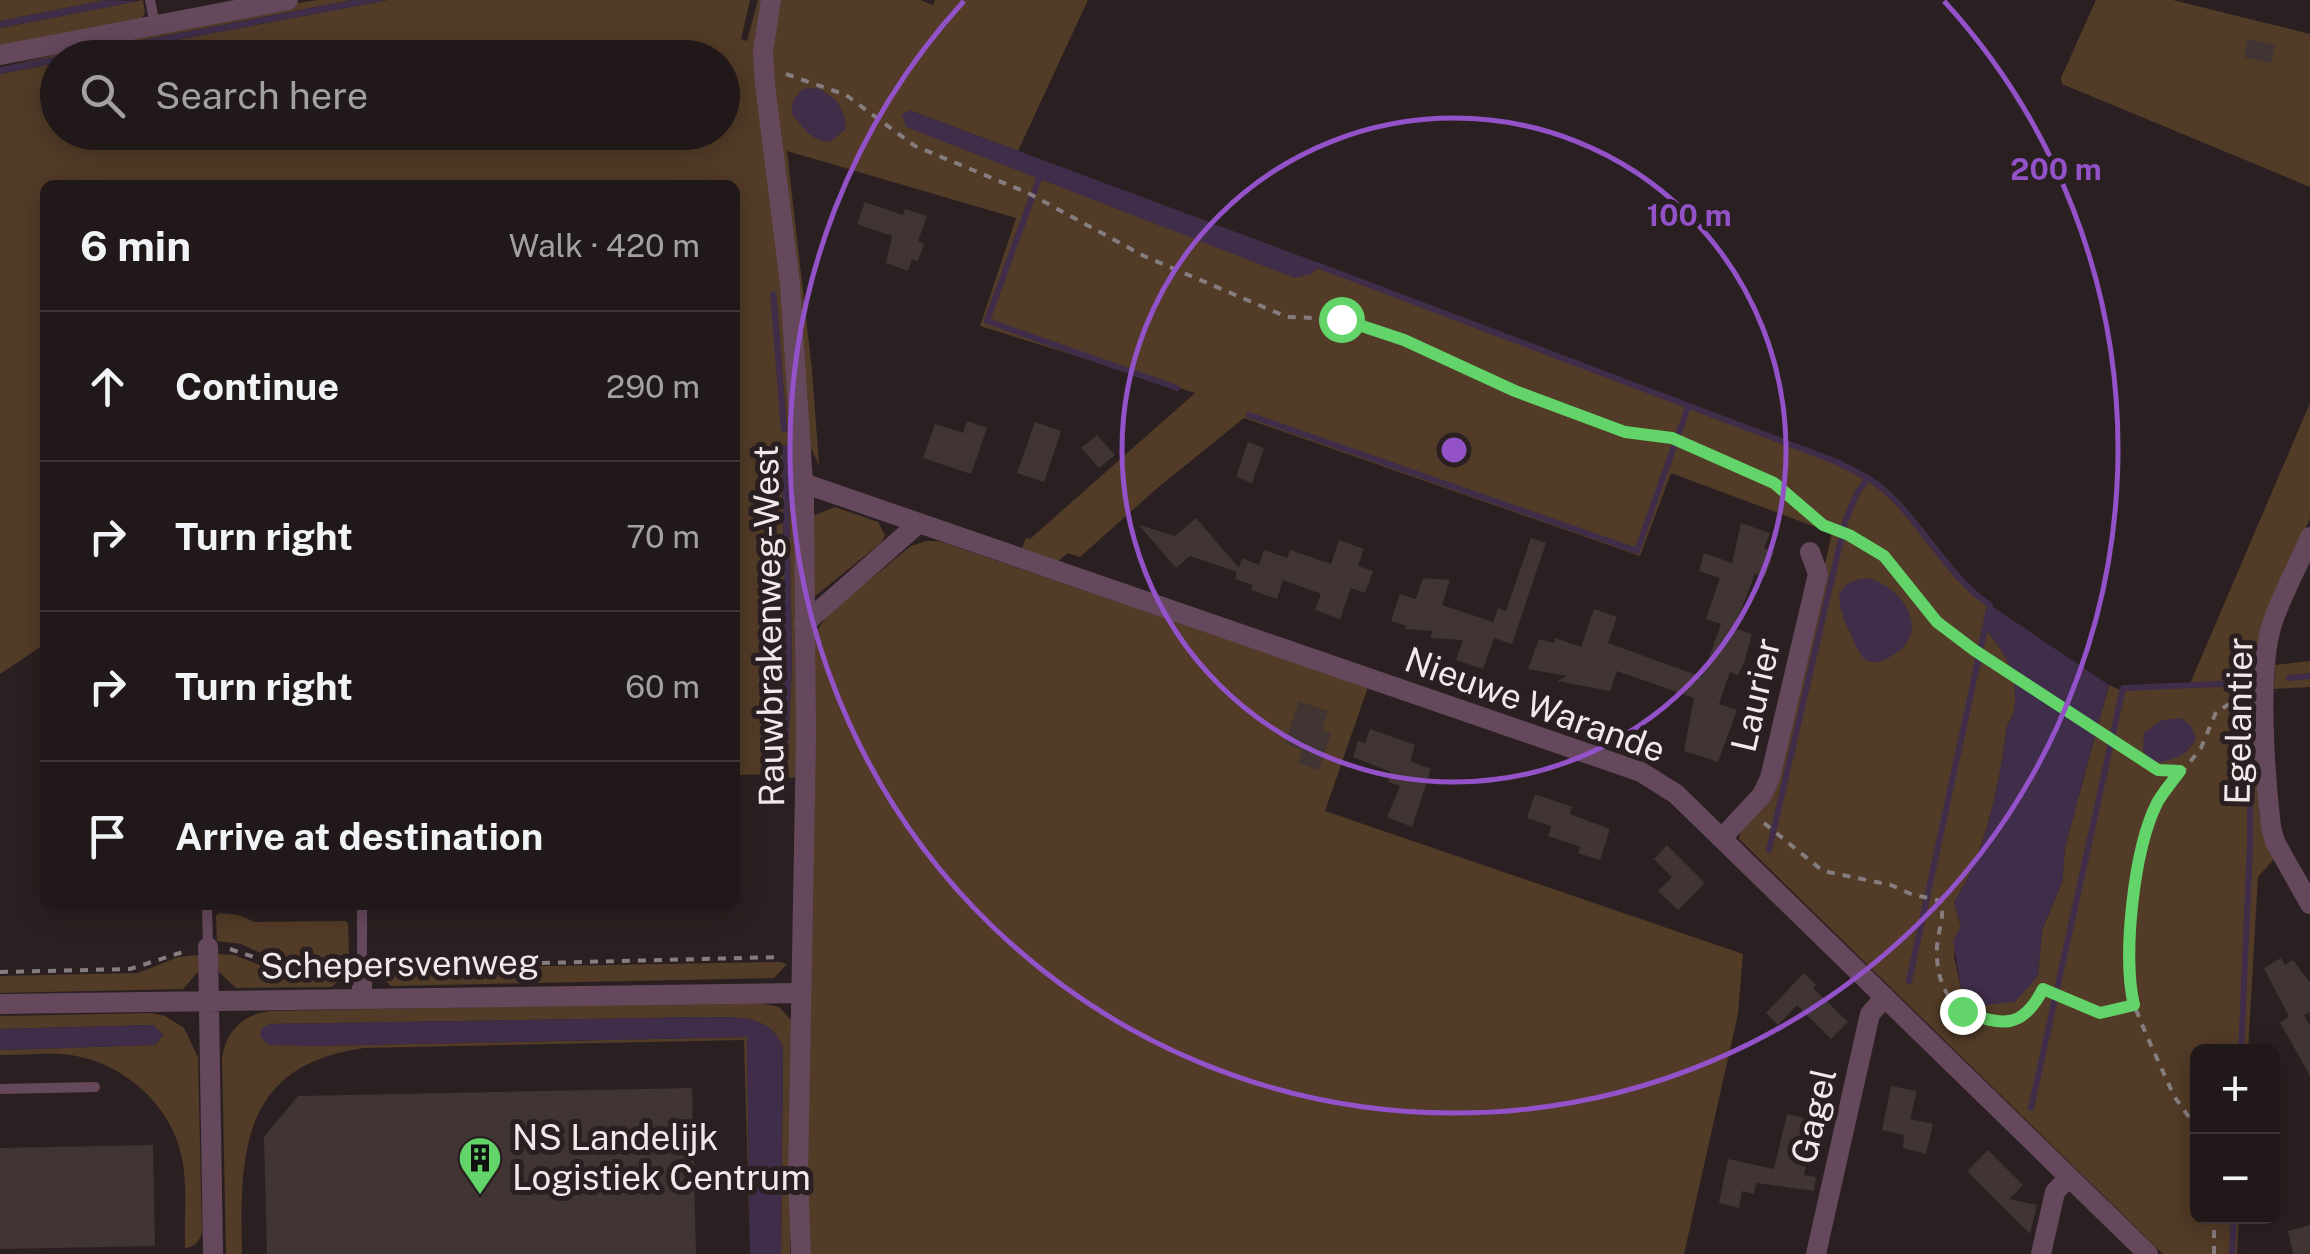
<!DOCTYPE html>
<html lang="en">
<head>
<meta charset="utf-8">
<style>
  :root { --surface:#201819; --page:#282122; --text:#f1f3f6; --muted:#a2a0a2; --line:#3d3738 }
  body { margin:0; font-family:"Public Sans",sans-serif; background:var(--page); color:var(--text) }
  .controls { position:absolute; right:30px; bottom:30px; display:grid; overflow:hidden; border-radius:15px; box-shadow:0 5px 25px #0003 }
  .controls button { width:90px; height:90px; display:grid; place-items:center; padding:0; border:0; border-bottom:2px solid var(--line); background:var(--surface); color:var(--text); font:50px sans-serif }
  .stop { position:absolute; width:30px; height:30px; margin:-22px; border:8px solid #62d469; border-radius:50%; background:#fff }
  .stop.end { background:#62d469; border-color:#fff; box-shadow:0 2px 10px #0008 }
  .list { margin:0; padding:0; list-style:none }
  h2 { display:flex; justify-content:space-between; align-items:center; height:130px; margin:0; padding:0 40px; font-size:42px }
  h2 small { font-size:32px; font-weight:400; color:var(--muted) }
  .list li { display:grid; grid-template-columns:65px 1fr auto; gap:30px; align-items:center; box-sizing:border-box; height:150px; padding:0 40px; border-top:2px solid var(--line) }
  .list b { display:block; font-size:38px; white-space:nowrap }
  .list em { font-size:32px; font-style:normal; color:var(--muted) }
  .icon { flex:none; width:55px; height:55px; fill:none; stroke:currentColor; stroke-width:2; stroke-linecap:round; stroke-linejoin:round }
  .map { position:relative; flex:none; width:2310px; height:1254px; overflow:hidden }
  .search { position:absolute; background:var(--surface); box-shadow:0 5px 25px #0003; left:40px; top:40px; width:700px; height:110px; display:flex; align-items:center; gap:25px; box-sizing:border-box; padding:0 35px; border-radius:55px; color:var(--muted); font-size:38px }
  .panel { position:absolute; background:var(--surface); box-shadow:0 5px 25px #0003; left:40px; top:180px; width:700px; height:730px; border-radius:15px }
  .map>svg:first-child { display:block }
  .green { fill:#523b27; fill-rule:evenodd }
  .water { fill:#3f2d49 }
  .lines { fill:none; stroke-linecap:round; stroke-linejoin:round }
  .stream { stroke:#3f2d49; stroke-width:6 }
  .building { fill:#403532 }
  .path { stroke:#867d7e; stroke-width:4; stroke-dasharray:8 8; stroke-linecap:butt }
  .lane { stroke:#66485c; stroke-width:10 }
  .street { stroke:#66485c; stroke-width:20 }
  .route { stroke:#62d469; stroke-width:12 }
  .ring { fill:none; stroke:#9352c8; stroke-width:5 }
  .labels { text-anchor:middle; stroke-width:10; stroke-linejoin:round; paint-order:stroke }
  .street-label { font-size:35px; fill:#f1e9ea; stroke:#2a2021 }
  .poi-label { font-size:35px; fill:#f1e9ea; stroke:#2a2021; text-anchor:start }
  .centre { fill:#9352c8; stroke:#2a2021; stroke-width:5 }
  .ring-label { font-size:30px; text-anchor:middle; font-weight:bold; fill:#9352c8; stroke:#2a2021; stroke-width:10; stroke-linejoin:round; paint-order:stroke }
</style>
</head>
<body>
<div class="map">
<svg width="2310" height="1254" viewBox="0 0 2310 1254">
  <rect width="100%" height="100%" fill="#2a2021"/>
  <path class="green" d="M0,0H106L0,21Z
    M143,0L145,13L141,19L0,47V28Z
    M316,0H353L0,67L258,10Z
    M388,0H750L741,39L747,41L758,0H764L796,459L799,777L787,778L792,662L788,445L782,447L785,662L780,774L735,775V185H45V644L0,674V74L57,63L58,132H722V58L86,57ZM776,291L787,432L781,431Z
    M776,0H920L933,5L935,0H1088L1018,151L909,110L1311,274L1318,268L1849,467L1886,489L1976,595L1990,605L1987,631C1998,645 2010,660 2013,678C2015,687 2016,701 2014,710C2013,717 2007,723 2006,732C2000,783 1984,859 1954,902L1961,927L1954,956L1961,988L2038,976L2042,930L2062,882L2065,847L2109,685L2123,691L2189,686L2310,403V518L2267,618L2258,696L2259,813L2274,859L2258,877L2248,1051L2198,1052V1216L2239,1217L2237,1254H2163L1739,839L1741,830L1775,787L1832,533L1671,473L1640,556L1244,418L1155,490L1080,557L1068,553L1058,561L1022,548L1026,538L1030,539L1195,393L980,326L1016,218L787,151L812,370L819,465L806,438L778,155L770,33Z
    M2096,0H2173L2310,34V187L2062,84L2061,78Z
    M835,507L878,522L885,535L882,542L814,597L810,517Z
    M926,541H939L1368,687L1325,811L1743,954L1738,1014L1684,1254H803L810,640L830,612L911,546Z
    M2310,661V687L2274,689L2275,665Z
    M219,913L238,915L255,922L345,921L348,923L349,958H271L241,944L217,941L216,916Z
    M217,954L234,955L275,971L349,970L332,987L236,988L219,972Z
    M199,955V971L183,989L0,993V976L138,973L178,957Z
    M779,962L787,964L774,978L391,986L374,969Z
    M757,1002L779,1007L791,1020L790,1254H781L783,1047C768,1013 737,1018 705,1017L269,1024L310,1046L747,1037L750,1254L744,1040L364,1048C240,1065 240,1154 242,1254H226L222,1058C226,1031 242,1015 270,1011Z
    M152,1013L165,1016L184,1028L198,1057L202,1232C200,1241 195,1247 185,1248C184,1218 188,1183 181,1154C170,1103 121,1062 70,1055C48,1052 23,1055 0,1055V1050L155,1045L163,1035L154,1025L0,1029V1016Z"/>
  <path class="water" d="M106,0L139,1L0,28V21Z
    M353,0H388L86,57L58,58L57,63L0,74V67Z
    M817,88C836,98 845,107 846,129L830,142C811,141 803,127 791,113L794,99L803,89Z
    M909,110L1316,262L1318,268L1311,274L1295,278L906,127L902,115Z
    M776,291L787,432L781,431L770,292Z
    M788,445L792,662L787,778L780,777V774L785,662L782,446Z
    M1869,578C1902,588 1931,629 1896,653C1867,673 1861,658 1851,635C1839,608 1826,582 1869,578Z
    M1990,605L2109,685L2065,847L2062,882L2042,930L2038,976L2015,1002L1986,1005L1961,988L1953,940L1961,927L1954,902C1984,859 2000,782 2006,732C2007,723 2013,717 2014,710C2016,701 2015,687 2013,678C2010,660 1998,645 1987,631Z
    M2181,718L2191,726L2196,738C2190,755 2169,762 2152,763L2143,751L2144,733L2162,720Z
    M705,1017C737,1018 769,1013 783,1047L781,1254H750L747,1037L310,1046L269,1045L260,1036L261,1029L269,1024Z
    M154,1025L163,1035L155,1045L0,1050V1029Z"/>
  <g class="lines">
    <path class="stream" d="M1041,173L987,321L1177,388
      M1317,265L1837,462L1868,478
      M1249,415L1637,551L1688,407
      M2289,678L2310,676
      M1769,850L1845,522L1857,493L1868,478C1914,506 1943,574 1990,605L1909,981
      M2241,1052L2250,846V713
      M2031,1108L2123,688L2243,683V692
      M2232,1254L2234,1216"/>
  </g>
  <path class="building" d="M2248,39L2275,45L2271,63L2244,57Z
    M865,202L903,215L905,209L927,216L918,241L924,244L918,261L912,259L908,271L886,263L892,236L857,224Z
    M967,421L987,428L971,474L923,458L935,424L963,433Z
    M1035,422L1061,431L1044,482L1017,473Z
    M1097,435L1115,455L1099,468L1081,448Z
    M1248,442L1264,448L1252,483L1236,477Z
    M1196,518L1239,568L1242,558L1259,565L1264,550L1287,558L1290,550L1331,564L1339,540L1364,549L1358,566L1373,571L1365,593L1351,588L1340,619L1315,610L1321,594L1283,580L1277,599L1251,590L1253,585L1235,579L1237,572L1190,556L1176,568L1139,525L1175,536Z
    M1741,523L1770,533L1764,548L1774,552L1765,577L1755,574L1734,628L1752,634L1744,663L1738,675L1730,672L1719,704L1737,710L1718,762L1684,751L1694,698L1617,671L1610,691L1557,681L1567,676L1528,669L1539,639L1554,643L1555,638L1581,647L1594,609L1617,617L1608,643L1702,677L1721,624L1706,619L1720,578L1699,571L1704,553L1732,563Z
    M1531,538L1546,543L1512,644L1494,638L1483,669L1456,660L1463,640L1430,638L1433,631L1405,629L1407,626L1391,621L1400,594L1416,599L1423,578L1450,580L1442,605L1493,622L1498,608L1506,611Z
    M1299,701L1328,711L1322,730L1331,733L1319,770L1298,763L1302,750L1285,744Z
    M1370,729L1415,745L1410,761L1431,769L1412,827L1387,817L1400,786L1388,782L1391,772L1353,757L1358,741L1365,743Z
    M1535,794L1572,807L1570,814L1610,829L1600,860L1578,853L1580,847L1548,836L1551,826L1527,818Z
    M1667,845L1705,883L1678,910L1658,891L1672,877L1654,859Z
    M2281,958L2285,965L2293,960L2310,983V1012L2304,1015L2310,1026V1076L2280,1022L2289,1017L2264,968Z
    M1804,973L1816,985L1813,988L1848,1022L1831,1039L1797,1005L1778,1025L1766,1013Z
    M1891,1086L1917,1091L1910,1119L1933,1124L1926,1154L1903,1148L1904,1135L1882,1130Z
    M692,1088L696,1254H267L264,1137L298,1096Z
    M1787,1114L1816,1121L1804,1175L1816,1177L1814,1191L1756,1183L1754,1194L1742,1191L1739,1208L1719,1203L1728,1159L1774,1169Z
    M153,1145L155,1246L0,1249V1148Z
    M1988,1150L2023,1185L2009,1199L2037,1205L2030,1234L1967,1171Z
    M2310,1225V1254H2293L2288,1231Z"/>
  <g class="lines">
    <path class="path" d="M786,74L846,95L915,146L1028,193L1144,256L1287,317L1341,319L1404,340L1515,391L1625,432L1671,438L1774,483L1823,525L1849,535L1884,556L1937,622L1974,650L2158,770L2180,771
      M1764,823L1823,871L1891,885L1911,894L1941,901C1945,918 1938,930 1937,947C1935,987 1954,1019 1997,1021C2023,1022 2032,1012 2043,989L2100,1013L2134,1005
      M230,949L281,966L342,967
      M382,967L782,957
      M0,972L130,969L186,951
      M2198,1130L2174,1096L2146,1034L2134,1005L2127,964L2139,868L2157,804L2201,748L2216,712L2241,697
      M2214,1254V1216"/>
    <path class="lane" d="M150,0L155,25
      M207,905L208,947
      M362,966V905
      M0,1089L95,1087"/>
    <path class="street" d="M771,0L763,52L765,85L790,284L804,499L806,737L798,1177L801,1254
      M0,55L288,0
      M803,483L1641,772L1676,794L2148,1254
      M2310,537C2298,566 2282,594 2272,624C2257,672 2265,775 2271,827L2275,842L2310,904
      M804,624L919,523
      M1722,838L1762,795L1770,778L1818,574L1810,552
      M208,947L213,1254
      M362,967V997
      M0,1004L801,993
      M1816,1254L1870,1014L1885,997
      M2041,1254L2055,1192L2069,1177"/>
  </g>
  <g class="lines">
    <path class="route" d="M1341,319L1404,340L1515,391L1625,432L1672,438L1774,483L1823,525L1849,535L1884,556L1937,622L1974,650L2158,770L2180,771C2172,782 2163,792 2157,803C2134,849 2122,956 2134,1005L2100,1013L2043,989C2022,1030 2002,1026 1962,1011"/>
  </g>
  <g class="ring">
    <circle cx="1454" cy="450" r="332"/>
    <path d="M1944 1A664 664 0 1 1 964 1"/>
  </g>
  <defs>
    <g id="building-pin" transform="scale(2.25)"><path d="M0 17L-7.5 6A9.5 9.5 0 1 1 7.5 6Z" fill="#62d469" stroke="#2a2021"/><path d="M-4-6H4V6H1V3H-1V6H-4ZM-2.5-4.3h1.7v1.8h-1.7ZM.8-4.3h1.7v1.8H.8ZM-2.5-1h1.7V.8h-1.7ZM.8-1h1.7V.8H.8Z" fill="#111"/></g>
  </defs>
  <g fill-rule="evenodd">
    <use href="#building-pin" x="480" y="1158"/>
  </g>
  <g class="labels">
    <g class="street-label">
      <text transform="translate(769 626) rotate(-91)" y="12">Rauwbrakenweg-West</text>
      <text transform="translate(1756 695) rotate(-77)" y="12">Laurier</text>
      <text transform="translate(1535 705) rotate(20)" y="12">Nieuwe Warande</text>
      <text transform="translate(2239 721) rotate(-89)" y="12">Egelantier</text>
      <text transform="translate(400 964) rotate(-1)" y="12">Schepersvenweg</text>
      <text transform="translate(1814 1116) rotate(-77)" y="12">Gagel</text>
    </g>
    <g class="poi-label">
      <text x="512" y="1150">NS Landelijk<tspan x="512" dy="40">Logistiek Centrum</tspan></text>
    </g>
  </g>
  <circle cx="1454" cy="450" r="15" class="centre"/>
  <g class="ring-label">
    <text x="2056" y="180">200 m</text>
    <text x="1689" y="226">100 m</text>
  </g>
</svg>
<div class="controls">
<button>+</button>
<button>−</button>
</div>
<div class="stop" style="left:1341px;top:319px"></div>
<div class="stop end" style="left:1962px;top:1011px"></div>
<div class="search"><svg class="icon" aria-label="search" viewBox="0 0 24 24"><circle cx="10" cy="10" r="6"/><path d="M15 15l6 6"/></svg>Search here</div>
<section class="panel">
<h2>6 min<small>Walk · 420 m</small></h2>
<ul class="list">
<li><svg class="icon" aria-label="ahead" viewBox="0 0 24 24"><path d="M12 20V5M6 11l6-6 6 6"/></svg><div><b>Continue</b></div><em>290 m</em></li>
<li><svg class="icon" aria-label="right" viewBox="0 0 24 24"><path d="M7 20v-9h11M14 6l5 5-5 5"/></svg><div><b>Turn right</b></div><em>70 m</em></li>
<li><svg class="icon" aria-label="right" viewBox="0 0 24 24"><path d="M7 20v-9h11M14 6l5 5-5 5"/></svg><div><b>Turn right</b></div><em>60 m</em></li>
<li><svg class="icon" aria-label="arrive" viewBox="0 0 24 24"><path d="M6 21V4h12l-3 4 3 4H6"/></svg><div><b>Arrive at destination</b></div></li>
</ul>
</section>
</div>
</body>
</html>
